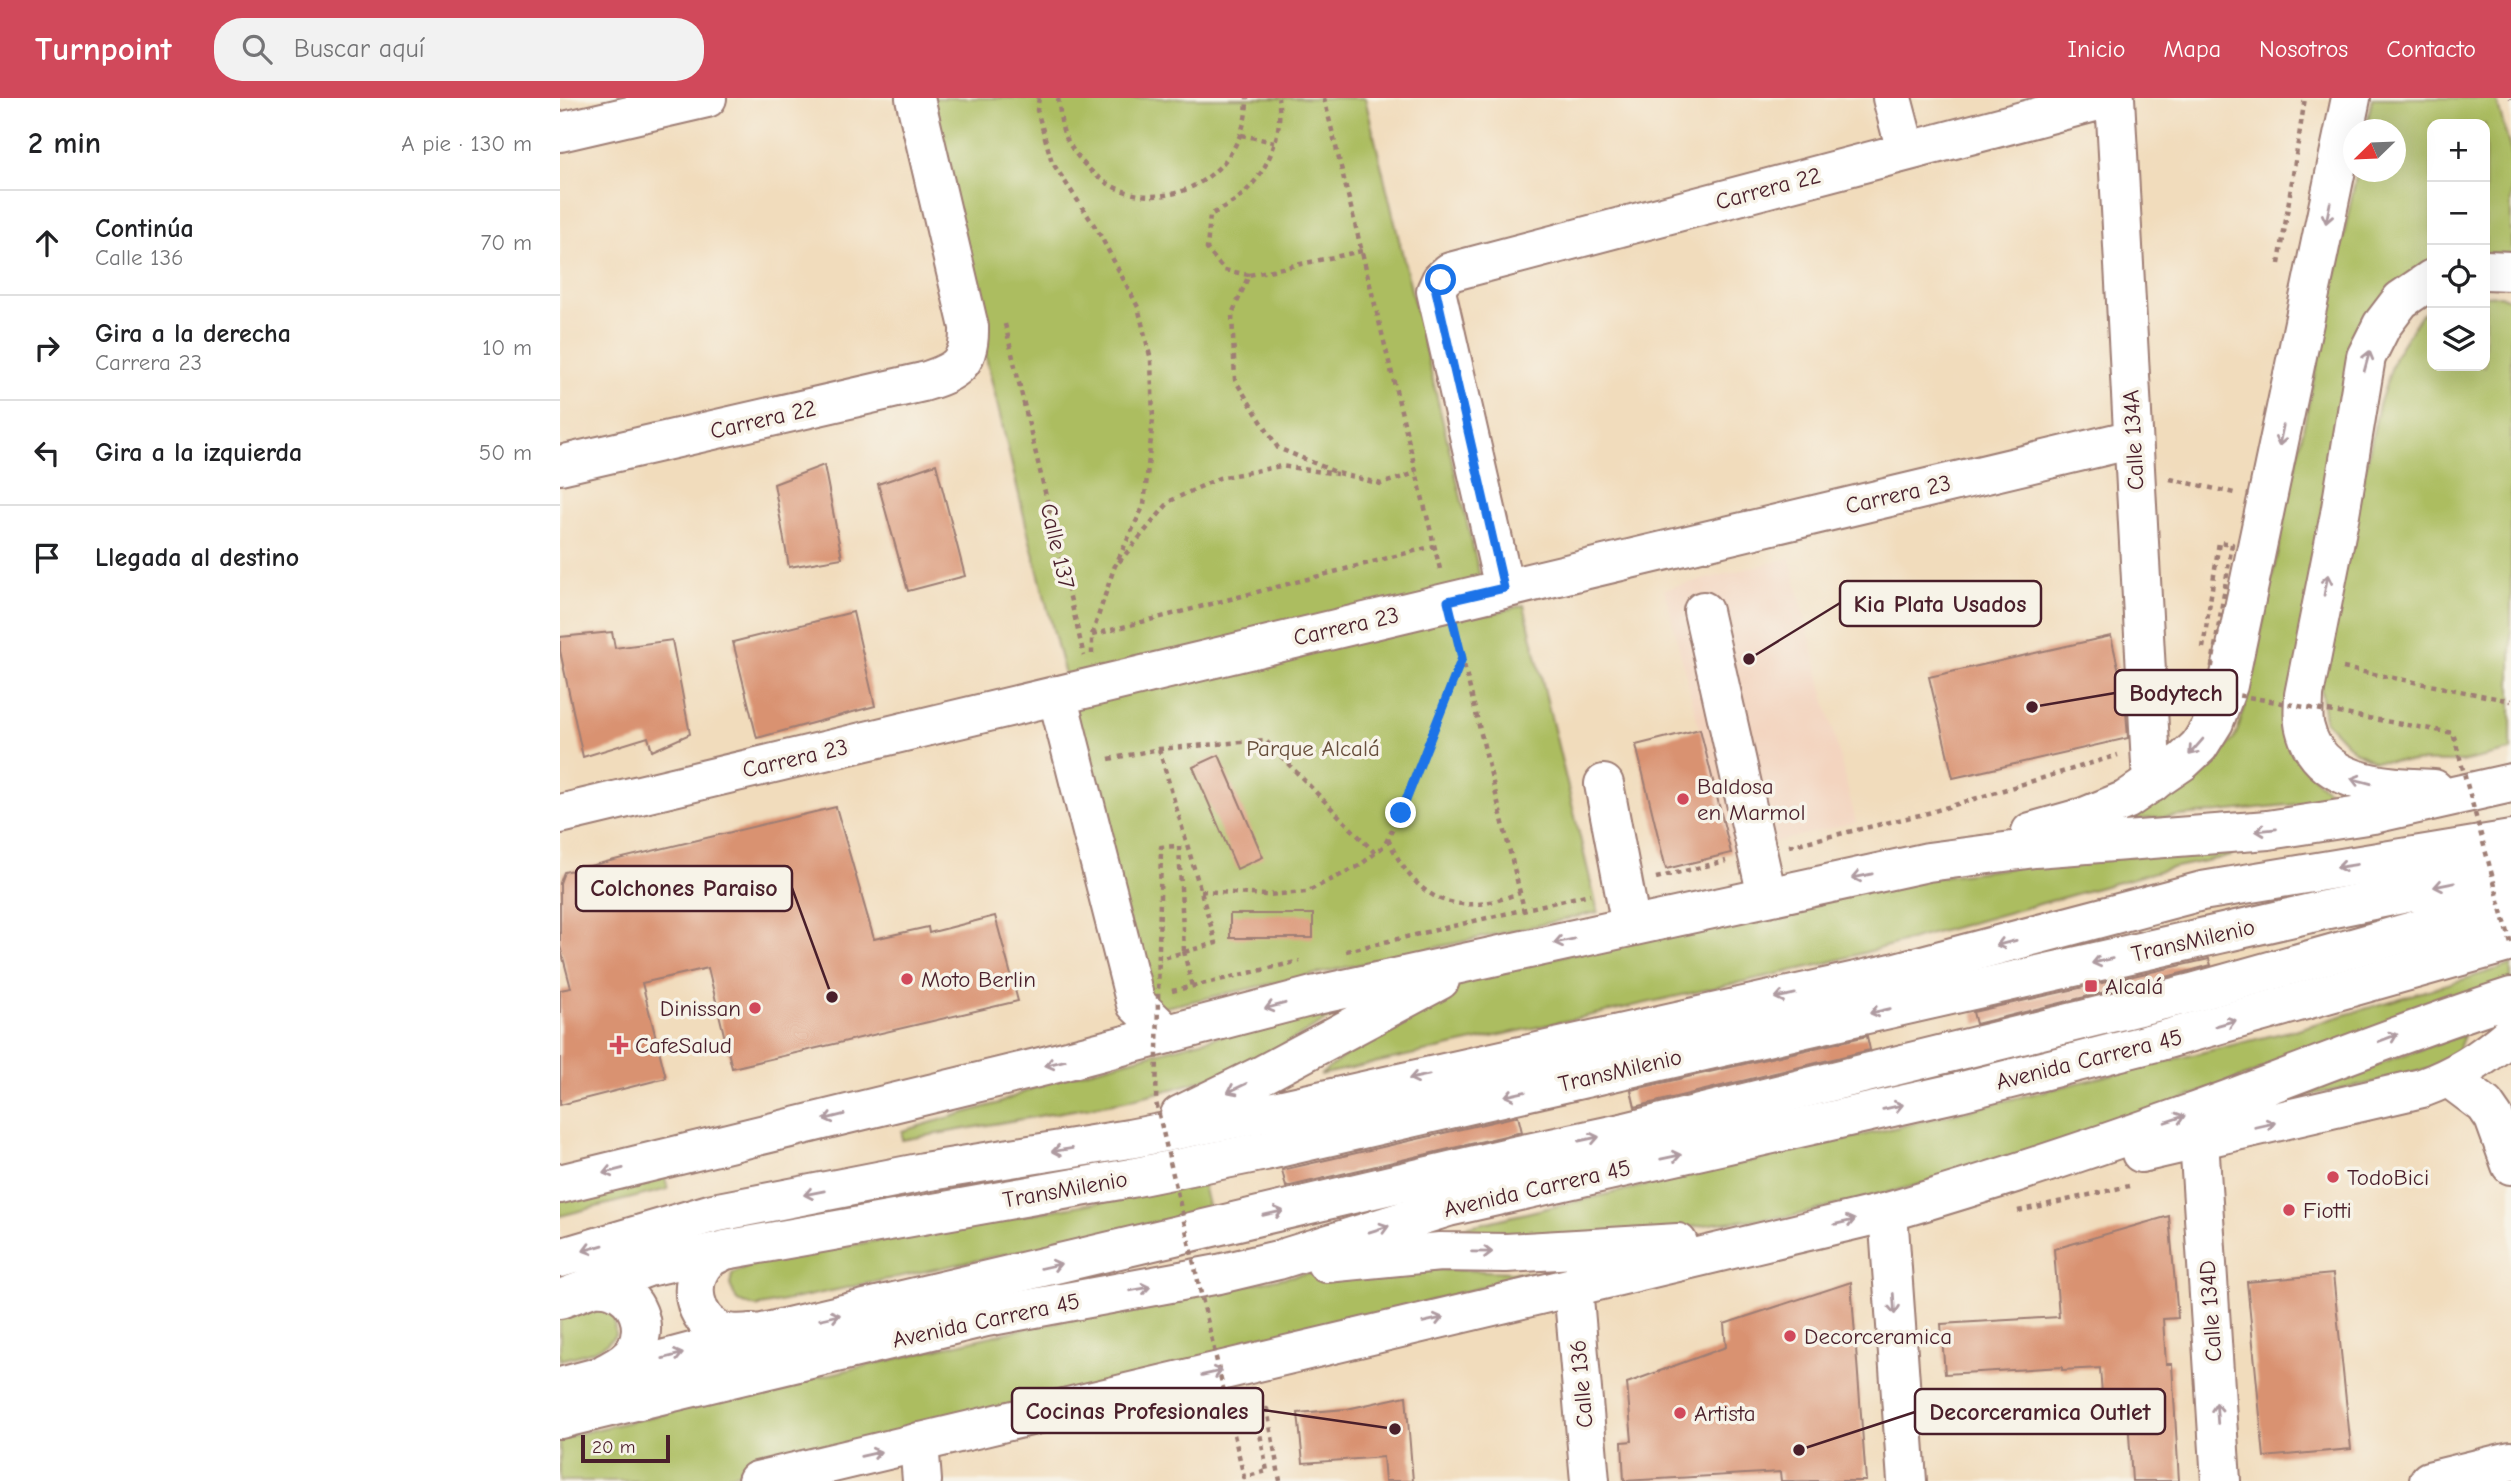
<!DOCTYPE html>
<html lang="es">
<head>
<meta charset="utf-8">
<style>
  :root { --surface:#fff; --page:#f2f2f2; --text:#202124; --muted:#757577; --line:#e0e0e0; --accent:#d1495b }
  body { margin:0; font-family:"Comic Neue",sans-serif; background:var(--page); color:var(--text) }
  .controls { position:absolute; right:21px; top:21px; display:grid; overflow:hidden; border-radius:14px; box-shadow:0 7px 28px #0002 }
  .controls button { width:63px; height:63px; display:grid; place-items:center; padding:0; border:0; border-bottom:2px solid var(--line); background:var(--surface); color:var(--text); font:35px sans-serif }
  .compass { position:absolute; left:1783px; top:21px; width:63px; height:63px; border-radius:50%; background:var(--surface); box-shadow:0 7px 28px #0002; rotate:247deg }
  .scale { position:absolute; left:21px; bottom:18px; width:89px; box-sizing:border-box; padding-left:7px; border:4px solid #4a1f2b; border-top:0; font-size:19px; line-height:24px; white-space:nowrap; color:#4a1f2b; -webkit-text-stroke:5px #f7f3e8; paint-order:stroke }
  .stop { position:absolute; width:21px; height:21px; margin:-16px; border:5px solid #1a73e8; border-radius:50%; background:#fff }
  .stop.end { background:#1a73e8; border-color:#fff; box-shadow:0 2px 7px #0008 }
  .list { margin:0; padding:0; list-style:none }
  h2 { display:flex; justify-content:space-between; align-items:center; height:91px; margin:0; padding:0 28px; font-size:30px }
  h2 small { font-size:23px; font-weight:400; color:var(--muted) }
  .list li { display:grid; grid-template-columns:46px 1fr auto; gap:21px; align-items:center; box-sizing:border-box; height:105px; padding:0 28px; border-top:2px solid var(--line) }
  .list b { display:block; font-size:26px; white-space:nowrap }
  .list p { margin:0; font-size:23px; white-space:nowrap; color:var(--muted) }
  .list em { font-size:23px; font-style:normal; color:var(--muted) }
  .icon { flex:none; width:38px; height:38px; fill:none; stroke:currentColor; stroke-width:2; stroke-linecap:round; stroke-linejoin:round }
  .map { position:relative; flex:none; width:1951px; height:1383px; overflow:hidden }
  header { display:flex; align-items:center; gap:42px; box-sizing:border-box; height:98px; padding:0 35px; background:var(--accent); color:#fff }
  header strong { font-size:33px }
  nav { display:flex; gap:38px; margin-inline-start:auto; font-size:24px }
  .search { width:490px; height:63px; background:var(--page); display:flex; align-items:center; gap:18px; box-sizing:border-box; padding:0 24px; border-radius:28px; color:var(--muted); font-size:26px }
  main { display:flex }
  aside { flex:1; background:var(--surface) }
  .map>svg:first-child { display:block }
  .built { fill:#f3d4bf }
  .green { fill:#acbd61; stroke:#7b6e46; stroke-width:2 }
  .building { fill:#d99271 }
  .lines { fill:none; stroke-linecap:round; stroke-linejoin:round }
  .minor-casing { stroke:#9e7e74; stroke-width:42 }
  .highway-casing { stroke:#9e7e74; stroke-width:42 }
  .path { stroke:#9e7e74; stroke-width:4.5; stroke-dasharray:5 5; stroke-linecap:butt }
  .minor { stroke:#fff; stroke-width:38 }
  .highway { stroke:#fff; stroke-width:38 }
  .path-bridge { stroke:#9e7e74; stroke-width:4.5; stroke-dasharray:5 5; stroke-linecap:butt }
  .oneway { stroke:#ae9aa0 }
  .route { stroke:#1a73e8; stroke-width:9 }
  .poi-dot { fill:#d1495b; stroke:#f7f3e8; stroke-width:2.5 }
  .labels { text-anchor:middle; stroke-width:7; stroke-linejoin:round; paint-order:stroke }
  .street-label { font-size:23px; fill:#4a1f2b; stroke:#f7f3e8 }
  .park-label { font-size:23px; fill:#674e3b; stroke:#f7f3e8 }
  .poi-label { font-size:23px; fill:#4a1f2b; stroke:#f7f3e8; text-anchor:start }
  .leader { fill:none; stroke:#4a1f2b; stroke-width:2.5 }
  .callout-dot { fill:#4a1f2b; stroke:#f7f3e8; stroke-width:2.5 }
  .callout { fill:#f7f3e8; stroke:#4a1f2b; stroke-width:2.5 }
  .callout-label { font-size:24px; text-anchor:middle; font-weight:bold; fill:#4a1f2b }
</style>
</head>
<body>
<header>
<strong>Turnpoint</strong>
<div class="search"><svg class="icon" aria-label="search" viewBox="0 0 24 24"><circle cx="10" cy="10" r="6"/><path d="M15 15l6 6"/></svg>Buscar aquí</div>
<nav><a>Inicio</a><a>Mapa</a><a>Nosotros</a><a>Contacto</a></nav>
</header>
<main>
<aside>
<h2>2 min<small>A pie · 130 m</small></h2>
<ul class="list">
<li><svg class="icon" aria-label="ahead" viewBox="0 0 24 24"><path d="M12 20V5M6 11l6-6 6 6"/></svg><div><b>Continúa</b><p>Calle 136</p></div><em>70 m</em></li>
<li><svg class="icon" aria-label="right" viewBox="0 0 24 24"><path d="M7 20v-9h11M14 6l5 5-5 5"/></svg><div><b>Gira a la derecha</b><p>Carrera 23</p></div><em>10 m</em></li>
<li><svg class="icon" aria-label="left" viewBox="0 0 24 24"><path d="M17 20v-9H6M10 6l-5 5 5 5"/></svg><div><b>Gira a la izquierda</b></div><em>50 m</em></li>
<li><svg class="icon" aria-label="arrive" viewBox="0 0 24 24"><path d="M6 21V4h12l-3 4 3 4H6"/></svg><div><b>Llegada al destino</b></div></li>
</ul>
</aside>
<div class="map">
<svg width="1951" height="1383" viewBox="0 0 1951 1383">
  <rect width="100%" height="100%" fill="#f7f3e8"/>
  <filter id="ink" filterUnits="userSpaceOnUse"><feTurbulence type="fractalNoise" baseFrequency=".0143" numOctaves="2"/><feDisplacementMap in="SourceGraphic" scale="14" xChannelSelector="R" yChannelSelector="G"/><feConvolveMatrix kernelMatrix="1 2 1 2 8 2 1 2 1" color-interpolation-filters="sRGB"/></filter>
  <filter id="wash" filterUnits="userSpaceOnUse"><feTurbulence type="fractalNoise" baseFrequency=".00686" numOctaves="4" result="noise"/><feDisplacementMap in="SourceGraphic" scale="28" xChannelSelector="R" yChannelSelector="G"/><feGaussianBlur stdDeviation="1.57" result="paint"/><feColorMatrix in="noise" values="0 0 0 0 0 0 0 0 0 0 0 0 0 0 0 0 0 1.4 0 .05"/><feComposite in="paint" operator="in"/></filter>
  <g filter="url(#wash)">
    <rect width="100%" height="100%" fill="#f1dcbc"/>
    <path class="built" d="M1230,460L1296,724L1171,755L1104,491Z
      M1220,1374L1221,1383H1070L1145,1377Z"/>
    <path class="green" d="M364,0H805L929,516L964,507L1038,814L592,912L470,443Z
      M1812,0H1936L1951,54V156L1925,155V26H1872V165L1819,204L1736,656L1758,684L1780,703C1703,707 1628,720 1551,723C1589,703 1648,676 1674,640C1679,632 1681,619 1685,609L1797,74H1836V32L1806,31Z
      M1940,197L1951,202V653L1901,664L1814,663L1793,652L1765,623L1760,582L1819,307L1836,256L1861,217L1872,211V268H1925V198Z
      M1671,749V758L1606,771L1263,866L760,977C814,934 863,903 927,874L1352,782L1515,762Z
      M1951,867V883L1435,1068L1233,1118L1157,1125L1088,1136L858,1140L1338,1029L1738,931Z
      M804,900L688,968L616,990L565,1003L342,1042V1033L439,1005L490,983Z
      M1904,936L1899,951L1878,969L1803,987L1702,1006Z
      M104,1076L108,1091L0,1118V1102Z
      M643,1086L649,1113L196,1209L177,1203L170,1187L172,1176L194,1164Z
      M851,1170L975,1175L704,1248L147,1383H0V1340L466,1230L753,1174Z
      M34,1208L45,1212L54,1220L55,1237C42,1254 20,1257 0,1262V1216Z"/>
    <g id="blocks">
      <path class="building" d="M376,366L405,478L348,493L318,386Z
        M264,367L282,460L229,469L214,386Z
        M293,514L315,608L197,640L173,544Z
        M52,534L55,550L112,542L130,636L92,653L88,639L23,659L0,553V539Z
        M1551,538L1565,600L1568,640L1393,680L1369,579Z
        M1140,631L1171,755L1106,771L1076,647Z
        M659,657L703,759L677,771L633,669Z
        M276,709L314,841L368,829L369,835L435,818L458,903L172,970L148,870L82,885L106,980L0,1007V892L11,890L0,848V785L4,774Z
        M670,816H753V840H670Z
        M1649,861L1651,867L1626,874L1416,926L1413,914Z
        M1307,938L1310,952L1075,1009L1071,992Z
        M958,1018L962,1034L726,1089L722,1072Z
        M1609,1118L1618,1220L1603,1221L1606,1266H1612L1619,1383H1572L1568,1320L1544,1322L1540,1270L1502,1272V1269L1385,1276L1381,1226L1499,1219L1494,1151Z
        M1773,1176L1791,1351L1704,1359L1687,1184Z
        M1291,1184L1306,1383H1221L1220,1374L1064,1383L1062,1344L1072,1343L1067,1285L1166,1249L1164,1226Z
        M846,1298L853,1383H825L823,1359L743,1365L738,1315L787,1311Z"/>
    </g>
  </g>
  <g filter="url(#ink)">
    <use href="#blocks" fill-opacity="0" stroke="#9e7e74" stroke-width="2"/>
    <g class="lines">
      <g class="minor-casing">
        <path id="minor" d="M1332,0L1346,53
          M1555,0L1592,685
          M0,34L147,0
          M0,367L363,284C396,274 410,266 409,229L355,0
          M944,490L876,193L881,182L890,174L1550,0
          M1143,513L1207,798
          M497,597L576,906L607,936
          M1044,686L1071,828
          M0,716L1573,341
          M1889,980L1925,1007L1934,1020L1951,1067
          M1639,1042L1661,1383
          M1328,1114L1347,1383
          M165,1152C159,1155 150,1159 146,1163C126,1185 134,1221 160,1233C170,1237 183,1236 193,1235
          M30,1189C37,1189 46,1188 53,1191C77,1200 88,1227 76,1251C70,1263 57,1269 46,1275
          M1013,1189L1030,1383
          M0,1201L88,1169L165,1152L571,1080L705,1053L1764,812L1951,774
          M0,1289L203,1235L945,1060L1066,1034L1632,895L1860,831L1951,811
          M359,1344L362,1383
          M1869,1383L1951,1363"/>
      </g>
      <g class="highway-casing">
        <path id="highway" d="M1925,172L1951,173
          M1872,181L1841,202L1822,227L1806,259L1780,416L1744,597C1744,608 1742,620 1745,630C1759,688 1826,689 1874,691
          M1471,734L1524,719L1566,702L1623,663L1639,648L1654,624L1668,587L1791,0
          M620,1017L704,976L880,882
          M1581,1055L1862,990C1896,978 1924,960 1951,936
          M0,1086L489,967L757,897L1368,764L1475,750L1708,732L1813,716L1951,685
          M0,1160L153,1115L364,1074L569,1041L714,1013L1332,875L1642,793L1951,742
          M766,1165L880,1154L946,1155L1118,1145
          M0,1321L426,1219L659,1176L718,1162L888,1109L1399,994L1600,943L1951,844
          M197,1383L1328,1114C1428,1085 1528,1052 1626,1017C1735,978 1841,934 1951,899"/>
      </g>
      <path class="path" d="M479,0L477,12L492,64L538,133L578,209L591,262L593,321L584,407L554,470L532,537V556
        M498,0C500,10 500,22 503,32C508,47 519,61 530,72C592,131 687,82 687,0
        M764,0L880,471
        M1951,0V1
        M681,37L714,44
        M802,153L689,177L672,216L675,282L718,350L778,375L821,386L856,375
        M1719,166L1745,0
        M689,177L664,172L647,151L650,117C661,111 674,105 683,96C709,72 724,34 718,0
        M445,226L524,558
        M1610,381L1674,395
        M559,464L610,403L659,380L721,368L777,376
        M532,537L874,448
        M897,538L965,815
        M1783,570L1951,603
        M599,651L656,845L600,861
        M549,661L599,651L705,642L815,755
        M828,741C846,780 870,810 918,806C932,805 947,799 960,795
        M1229,748L1368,715L1558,657
        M1096,780L1166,763
        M641,793L706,797L746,794L799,768L824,748L841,715L902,561
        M624,853L632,889
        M786,853L1030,796
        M612,893L740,863
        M1458,1113L1569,1088
        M693,1298L707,1373
        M696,1314L707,1311L720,1383"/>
      <use href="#minor" class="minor"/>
      <use href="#highway" class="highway"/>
      <path class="path-bridge" d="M1643,550L1659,444L1672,446L1648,592L1893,635L1951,846
        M624,853L619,748L601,749L596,1004L684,1379L707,1373"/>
    </g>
    <defs><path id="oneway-shaft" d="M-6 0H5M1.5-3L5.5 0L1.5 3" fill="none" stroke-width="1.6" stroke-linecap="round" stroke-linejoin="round" transform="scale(1.75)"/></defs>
    <g class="oneway">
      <use href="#oneway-shaft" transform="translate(1768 115) rotate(102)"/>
      <use href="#oneway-shaft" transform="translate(1807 263) rotate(-75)"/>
      <use href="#oneway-shaft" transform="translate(1721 338) rotate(102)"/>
      <use href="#oneway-shaft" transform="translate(1766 487) rotate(-79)"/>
      <use href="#oneway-shaft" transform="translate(1636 649) rotate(131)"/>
      <use href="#oneway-shaft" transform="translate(1801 683) rotate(-165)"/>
      <use href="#oneway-shaft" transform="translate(1706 732) rotate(174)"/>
      <use href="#oneway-shaft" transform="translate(1787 768) rotate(171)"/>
      <use href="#oneway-shaft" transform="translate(1302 778) rotate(168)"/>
      <use href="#oneway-shaft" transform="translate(1884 787) rotate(169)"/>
      <use href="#oneway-shaft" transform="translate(1004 843) rotate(168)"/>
      <use href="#oneway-shaft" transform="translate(1446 845) rotate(166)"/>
      <use href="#oneway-shaft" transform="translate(1542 863) rotate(167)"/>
      <use href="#oneway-shaft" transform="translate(1225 898) rotate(168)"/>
      <use href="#oneway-shaft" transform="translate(715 908) rotate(165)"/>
      <use href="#oneway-shaft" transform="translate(1320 913) rotate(167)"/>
      <use href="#oneway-shaft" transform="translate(1666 925) rotate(-16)"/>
      <use href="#oneway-shaft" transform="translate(1828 940) rotate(-21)"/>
      <use href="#oneway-shaft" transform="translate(495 965) rotate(166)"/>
      <use href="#oneway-shaft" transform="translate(859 979) rotate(168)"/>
      <use href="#oneway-shaft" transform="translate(677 990) rotate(154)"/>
      <use href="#oneway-shaft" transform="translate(955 996) rotate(167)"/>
      <use href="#oneway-shaft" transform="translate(1333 1009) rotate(-13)"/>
      <use href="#oneway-shaft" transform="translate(274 1019) rotate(166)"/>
      <use href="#oneway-shaft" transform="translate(1615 1021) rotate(-18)"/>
      <use href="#oneway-shaft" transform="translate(1705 1027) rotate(-13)"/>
      <use href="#oneway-shaft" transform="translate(1029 1041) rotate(-12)"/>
      <use href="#oneway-shaft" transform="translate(502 1052) rotate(171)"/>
      <use href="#oneway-shaft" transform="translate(1111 1059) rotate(-12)"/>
      <use href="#oneway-shaft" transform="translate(53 1073) rotate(166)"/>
      <use href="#oneway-shaft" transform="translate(254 1095) rotate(169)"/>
      <use href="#oneway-shaft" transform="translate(713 1115) rotate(-13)"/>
      <use href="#oneway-shaft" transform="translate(1285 1124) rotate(-13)"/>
      <use href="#oneway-shaft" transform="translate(819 1131) rotate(-17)"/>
      <use href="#oneway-shaft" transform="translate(33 1150) rotate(164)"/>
      <use href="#oneway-shaft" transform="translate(922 1154) rotate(1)"/>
      <use href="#oneway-shaft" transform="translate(491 1168) rotate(-13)"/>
      <use href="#oneway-shaft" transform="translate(580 1191) rotate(-10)"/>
      <use href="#oneway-shaft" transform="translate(1334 1206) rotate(86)"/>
      <use href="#oneway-shaft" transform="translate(270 1219) rotate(-13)"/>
      <use href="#oneway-shaft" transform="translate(873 1222) rotate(-13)"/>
      <use href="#oneway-shaft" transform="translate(113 1258) rotate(-14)"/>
      <use href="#oneway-shaft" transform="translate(652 1275) rotate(-13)"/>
      <use href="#oneway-shaft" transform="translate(1657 1315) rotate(-94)"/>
      <use href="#oneway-shaft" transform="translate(311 1356) rotate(-13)"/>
    </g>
  </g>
  <g class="lines" filter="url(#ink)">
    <path class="route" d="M841,715L902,560L888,503L944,490L876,193L881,182"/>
  </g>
  <g class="poi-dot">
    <circle cx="1123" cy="701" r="7"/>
    <circle cx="347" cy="881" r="7"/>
    <rect x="1524" y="881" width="14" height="14" rx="3.5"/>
    <circle cx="195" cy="910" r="7"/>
    <path d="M55.5 936.5h7v7h7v7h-7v7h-7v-7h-7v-7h7z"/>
    <circle cx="1773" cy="1079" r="7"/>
    <circle cx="1729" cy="1112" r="7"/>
    <circle cx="1230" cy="1238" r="7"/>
    <circle cx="1120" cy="1315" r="7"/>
  </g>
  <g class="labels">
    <g class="street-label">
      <text transform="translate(1208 90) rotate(-15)" y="8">Carrera 22</text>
      <text transform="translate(203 321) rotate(-13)" y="8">Carrera 22</text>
      <text transform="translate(1573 342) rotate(-93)" y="8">Calle 134A</text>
      <text transform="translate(1338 396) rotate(-13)" y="8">Carrera 23</text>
      <text transform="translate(498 448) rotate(77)" y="8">Calle 137</text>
      <text transform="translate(786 528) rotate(-13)" y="8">Carrera 23</text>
      <text transform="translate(235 660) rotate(-13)" y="8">Carrera 23</text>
      <text transform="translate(1633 842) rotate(-13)" y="8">TransMilenio</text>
      <text transform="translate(1529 961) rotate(-14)" y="8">Avenida Carrera 45</text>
      <text transform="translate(1060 972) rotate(-13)" y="8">TransMilenio</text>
      <text transform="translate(977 1090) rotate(-13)" y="8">Avenida Carrera 45</text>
      <text transform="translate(505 1091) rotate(-10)" y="8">TransMilenio</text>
      <text transform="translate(1650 1213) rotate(-94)" y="8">Calle 134D</text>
      <text transform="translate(426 1222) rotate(-12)" y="8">Avenida Carrera 45</text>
      <text transform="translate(1021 1286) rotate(-95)" y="8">Calle 136</text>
    </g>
    <g class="park-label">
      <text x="753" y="658">Parque Alcalá</text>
    </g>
    <g class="poi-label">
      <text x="1137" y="696">Baldosa<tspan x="1137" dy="26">en Marmol</tspan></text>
      <text x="361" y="889">Moto Berlin</text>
      <text x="1545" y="896">Alcalá</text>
      <text x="181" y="918" text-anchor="end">Dinissan</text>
      <text x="75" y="955">CafeSalud</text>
      <text x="1787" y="1087">TodoBici</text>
      <text x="1743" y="1120">Fiotti</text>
      <text x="1244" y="1246">Decorceramica</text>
      <text x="1134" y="1323">Artista</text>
    </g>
  </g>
  <path class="leader" d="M1189 561L1280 505M1472 609L1555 595M272 899L232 790M835 1331L703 1312M1239 1352L1355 1314"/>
  <g class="callout-dot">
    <circle cx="1189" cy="561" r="7"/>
    <circle cx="1472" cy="609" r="7"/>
    <circle cx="272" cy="899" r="7"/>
    <circle cx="835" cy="1331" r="7"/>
    <circle cx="1239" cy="1352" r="7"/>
  </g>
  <g class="callout">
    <rect x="1280" y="483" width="201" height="45" rx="7"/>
    <rect x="1555" y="572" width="122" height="45" rx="7"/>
    <rect x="16" y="768" width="216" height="45" rx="7"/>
    <rect x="452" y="1290" width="251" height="45" rx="7"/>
    <rect x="1355" y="1291" width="250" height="45" rx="7"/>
  </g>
  <g class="callout-label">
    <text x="1380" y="514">Kia Plata Usados</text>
    <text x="1616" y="603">Bodytech</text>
    <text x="124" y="798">Colchones Paraiso</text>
    <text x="577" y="1321">Cocinas Profesionales</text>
    <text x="1480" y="1322">Decorceramica Outlet</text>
  </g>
</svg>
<div class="controls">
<button>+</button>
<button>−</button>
<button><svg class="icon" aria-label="locate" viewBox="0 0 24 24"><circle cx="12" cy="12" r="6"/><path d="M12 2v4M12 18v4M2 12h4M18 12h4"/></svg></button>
<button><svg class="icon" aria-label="layers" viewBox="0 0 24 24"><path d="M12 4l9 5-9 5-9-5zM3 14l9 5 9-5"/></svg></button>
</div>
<svg class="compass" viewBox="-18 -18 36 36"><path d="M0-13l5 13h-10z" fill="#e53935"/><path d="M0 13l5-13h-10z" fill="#757577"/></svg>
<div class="scale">20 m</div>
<div class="stop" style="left:881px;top:182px"></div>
<div class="stop end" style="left:841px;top:715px"></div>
</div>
</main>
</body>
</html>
